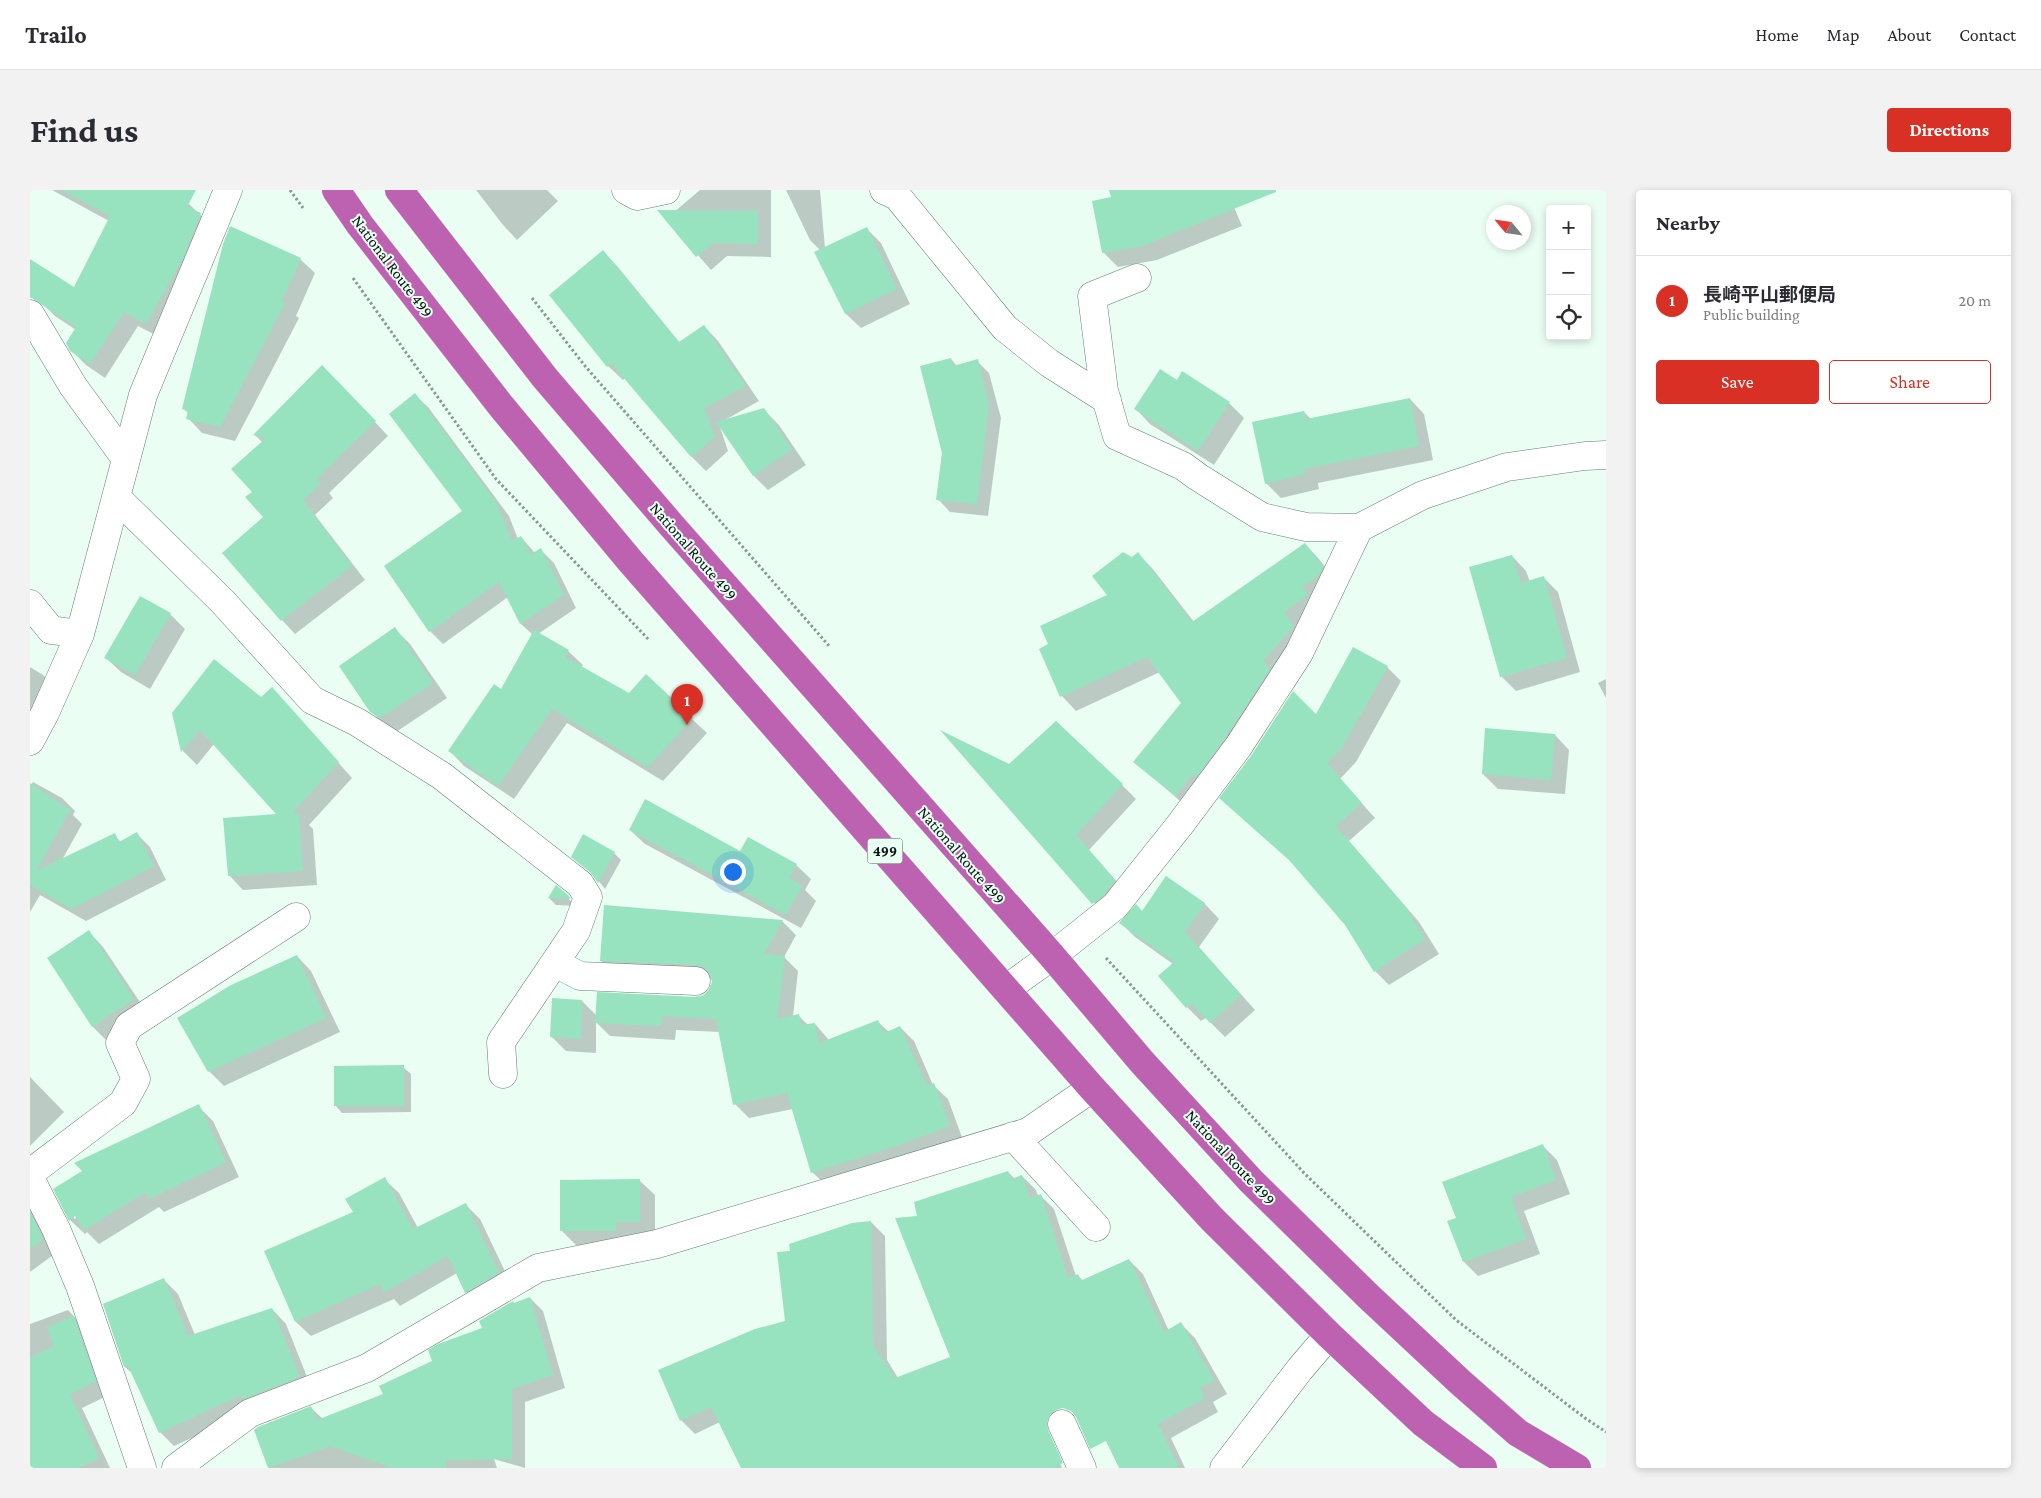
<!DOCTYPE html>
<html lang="en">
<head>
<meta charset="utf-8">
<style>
  :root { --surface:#fff; --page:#f2f2f3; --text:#2b2b33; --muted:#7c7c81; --line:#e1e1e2; --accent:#d93025 }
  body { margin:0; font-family:"Crimson Pro","Noto Sans JP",serif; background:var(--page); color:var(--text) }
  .controls { position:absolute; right:15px; top:15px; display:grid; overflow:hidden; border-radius:5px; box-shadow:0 2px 8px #0003 }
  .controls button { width:45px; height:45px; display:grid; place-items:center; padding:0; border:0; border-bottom:1px solid var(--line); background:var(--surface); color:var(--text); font:25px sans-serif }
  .compass { position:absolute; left:1456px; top:15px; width:45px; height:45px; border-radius:50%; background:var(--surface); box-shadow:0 2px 8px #0003; rotate:299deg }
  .you { position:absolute; left:702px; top:681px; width:18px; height:18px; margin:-12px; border:4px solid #fff; border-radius:50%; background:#1a73e8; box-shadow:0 0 0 8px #1a73e833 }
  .badge { display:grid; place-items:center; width:32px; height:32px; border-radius:50%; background:var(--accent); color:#fff; font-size:16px; font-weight:700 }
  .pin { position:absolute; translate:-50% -41px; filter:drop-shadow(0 1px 2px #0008) }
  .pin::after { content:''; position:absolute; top:26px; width:18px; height:15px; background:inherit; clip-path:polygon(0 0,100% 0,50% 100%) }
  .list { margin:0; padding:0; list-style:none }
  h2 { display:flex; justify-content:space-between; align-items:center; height:65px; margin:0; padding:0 20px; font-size:21px }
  h2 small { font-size:16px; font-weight:400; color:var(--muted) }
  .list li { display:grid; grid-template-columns:32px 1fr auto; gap:15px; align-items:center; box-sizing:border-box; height:90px; padding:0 20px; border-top:1px solid var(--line) }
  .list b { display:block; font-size:19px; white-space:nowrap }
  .list p { margin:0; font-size:16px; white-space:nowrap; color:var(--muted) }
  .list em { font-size:16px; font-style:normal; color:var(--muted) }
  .actions { display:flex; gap:10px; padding:15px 20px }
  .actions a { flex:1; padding:11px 0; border:1px solid var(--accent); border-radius:5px; text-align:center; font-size:18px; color:var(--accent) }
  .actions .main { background:var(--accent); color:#fff }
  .icon { flex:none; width:28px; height:28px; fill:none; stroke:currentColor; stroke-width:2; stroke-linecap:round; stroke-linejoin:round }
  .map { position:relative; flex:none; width:1576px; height:1278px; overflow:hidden; border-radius:5px }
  header { display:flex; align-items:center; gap:30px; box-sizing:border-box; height:70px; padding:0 25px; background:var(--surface); border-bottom:1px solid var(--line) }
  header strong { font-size:24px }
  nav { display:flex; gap:28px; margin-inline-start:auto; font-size:18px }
  .intro { display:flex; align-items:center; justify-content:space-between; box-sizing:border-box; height:120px; padding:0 30px }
  h1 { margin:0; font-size:35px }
  .button { padding:12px 22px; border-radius:5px; background:var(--accent); color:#fff; font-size:18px; font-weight:700 }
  main { display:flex; gap:30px; padding:0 30px }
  aside { flex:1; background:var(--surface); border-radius:5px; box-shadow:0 2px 8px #0003 }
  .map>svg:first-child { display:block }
  .shadow { fill:#0003; fill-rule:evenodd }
  .building { fill:#98e3bf }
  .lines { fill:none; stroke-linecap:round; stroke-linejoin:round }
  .street-casing { stroke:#638072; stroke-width:29 }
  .highway-casing { stroke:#dddede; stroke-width:29 }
  .path { stroke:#8a9a93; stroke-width:3; stroke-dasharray:2.5 2.5; stroke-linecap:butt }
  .street { stroke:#fff; stroke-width:28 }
  .highway { stroke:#bd62b1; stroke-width:28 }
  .labels { text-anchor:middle; stroke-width:4; stroke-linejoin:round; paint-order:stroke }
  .shield { fill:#eafef4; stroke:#4e5c55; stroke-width:1 }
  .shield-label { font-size:15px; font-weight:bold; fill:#0b1611 }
  .street-label { font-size:16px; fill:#0b1611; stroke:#eafef4 }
</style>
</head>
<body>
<header>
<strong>Trailo</strong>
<nav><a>Home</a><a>Map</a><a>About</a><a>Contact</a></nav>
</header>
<div class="intro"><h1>Find us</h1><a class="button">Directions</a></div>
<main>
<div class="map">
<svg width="1576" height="1278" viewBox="0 0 1576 1278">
  <rect width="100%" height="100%" fill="#eafef4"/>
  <path class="shadow" d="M22,0H133L159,14L185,39L131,148L108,136L75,188L56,175L41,160L46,140L25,126L10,111L44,98L79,31Z
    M446,0H517L528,11L487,50L473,35Z
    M670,0H741V67L697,66L681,80L636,29Z
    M756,0H790L795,58L836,38L851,53L880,114L831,138L816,124L786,62L790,60L780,50Z
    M1128,0H1197L1212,36L1127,70L1088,77L1073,62Z
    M573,62L587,76L650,153L674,136L688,151L729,211L693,231L734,220L749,235L776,275L738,300L724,286L689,234L698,261L676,281L661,266L595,188L593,190L578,176L520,105Z
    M270,69L285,83L266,126L269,128L205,251L172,243L158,228L159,224L154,219Z
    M921,169L927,176L947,171L959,183L971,228L958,326L920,322L908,309Z
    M1152,183L1199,213L1214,228L1184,275L1120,234L1106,219L1148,192Z
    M306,190L358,246L299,303L303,308L285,325L335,390L265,444L252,430L234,327L223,302L233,253L225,245Z
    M385,205L398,217L479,326L488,349L491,347L505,363L511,360L524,373L546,418L508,444L538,461L553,475L551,478L599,504L662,529L677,543L633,591L537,533L484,609L434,576L420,561L472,501L503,445L491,434L478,407L413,454L400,441L355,376L434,322Z
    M1380,209L1394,224L1403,270L1288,293L1289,299L1251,308L1236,293L1274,222L1281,229Z
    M1275,354L1289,369L1306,392L1159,619L1105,571L1152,513L1130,482L1046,521L1032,506L1011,459L1019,454L1079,406L1102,369L1108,364L1122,378L1164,432Z
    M1482,366L1496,381L1500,392L1514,388L1528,402L1550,482L1486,501L1471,486Z
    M111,408L140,424L155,439L120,499L91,482L76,468Z
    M365,439L380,454L417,508L366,542L356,536L341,521Z
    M0,477L13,485L27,498L0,547Z
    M1357,477L1371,491L1326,572L1310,589L1345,628L1319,651L1389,732L1409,764L1359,795L1345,781L1316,734L1286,526Z
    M1576,489V508L1568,493Z
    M256,514L322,588L279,635L283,639L287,695L213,700L199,685L248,625L184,554L167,575L153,561L143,524Z
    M915,544L979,575L1092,595L1106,609L1059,660L1099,705L1077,727Z
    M1525,545L1539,560L1535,604L1468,599L1453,584Z
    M3,592L32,608L45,621L43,625L52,634L32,670L84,645L91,652L107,644L120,657L136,690L56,731L10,705L0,722V597Z
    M600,640L766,675L781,689L775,700L786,711L771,738L615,654Z
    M584,663L591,670L575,699L564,685L542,667Z
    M1136,687L1175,714L1189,729L1169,757L1225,820L1195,847L1176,828L1171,831L1157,817L1143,774L1105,747L1091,733L1112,722Z
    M526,697L546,716L526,715L519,708Z
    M752,731L766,745L754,767L768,781L763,827L769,826L778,835L785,834L799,850L848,832L859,842L870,837L884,851L903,895L918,909L933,950L797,996L782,982L763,919L719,928L705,914L690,842L646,840L645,850L580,846L566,832V863L536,861L521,846L552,811L567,826L674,806L680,800L683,792L682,789L585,785L571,771Z
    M59,742L73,757L118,824L77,851L63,837L19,768Z
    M267,766L281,781L310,842L194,896L179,881Z
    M373,877L381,884V922L312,923L305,915Z
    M0,887L34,922L0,956Z
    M168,916L183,931L209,987L134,1022L129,1017L69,1054L57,1042L55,1044L40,1030L25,999L54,981L46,974ZM50,1022L51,1024L44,1029V1026Z
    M1513,956L1527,970L1540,1004L1494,1021L1510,1064L1448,1086L1434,1072L1427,1028Z
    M978,982L985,989L992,986L1006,1000L1008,1006L1010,1005L1024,1019L1046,1086L1048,1085L1053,1091L1099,1070L1113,1084L1139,1141L1151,1134L1165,1148L1197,1204L1183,1212L1188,1222L1141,1248L1155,1278H1090L1018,1123L975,1142L1032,1278H823L723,1140L756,1132L761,1062L841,1032L855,1046L857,1170L868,1188L922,1168L888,1027Z
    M354,989L369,1003L388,1038L436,1015L450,1029L483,1098L451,1116L436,1102L427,1083L370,1116L364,1109L281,1146L266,1132L236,1062L324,1023Z
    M610,991L625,1005V1046L600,1055H546L532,1041Z
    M0,1021L10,1030L26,1063L0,1082Z
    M134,1090L148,1104L165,1145L242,1119L256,1134L283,1202L225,1219L144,1256L130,1242L104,1185L95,1177L74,1114Z
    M500,1108L513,1121L535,1198L495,1212V1278L464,1269L467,1278H239L225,1240L281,1218L293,1229L355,1205L454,1138L484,1114Z
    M38,1120L51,1134L79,1205L52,1218L80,1278H0V1134Z
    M726,1159L778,1278H713L690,1232L665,1244L651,1230Z"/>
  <path class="building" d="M32,0H166L157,17L171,23L154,66L116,134L94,122L60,174L40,161L36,153L46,137L0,107V69L44,97L80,26Z
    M1079,0H1246V2L1112,56L1072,63L1062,11L1081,7Z
    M627,20L728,21V54L683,53L666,67Z
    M200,36L271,68L252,111L255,113L190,237L156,229L158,221L152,219L193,54Z
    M837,37L867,99L815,124L784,62Z
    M573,60L649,152L674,135L716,196L674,218L685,247L661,267L581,173L577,177L519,105Z
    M921,168L923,176L948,169L959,215L947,314L906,310L912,263L890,176Z
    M292,175L346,231L286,289L291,294L273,310L322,376L251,431L192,363L233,327L215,307L222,302L201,279L236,248L223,245Z
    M1130,179L1147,190L1152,181L1200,212L1168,261L1104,219Z
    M385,203L466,312L482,351L491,346L501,364L511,358L534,405L490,434L469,392L399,442L354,376L432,321L359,224Z
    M1380,208L1389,256L1274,279L1275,284L1235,294L1222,232L1274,221L1276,229Z
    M734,218L762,259L723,286L686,232Z
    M1275,353L1293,377L1289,385L1272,397L1278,405L1254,422L1264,436L1233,471L1240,479L1195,548L1166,587L1163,584L1145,606L1103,572L1151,513L1117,467L1030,507L1009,459L1018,454L1010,436L1077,405L1062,386L1093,362L1102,367L1108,362L1162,432Z
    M1482,365L1491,393L1514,386L1537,468L1470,487L1439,377Z
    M110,406L141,423L105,485L74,468Z
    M365,437L403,493L350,528L340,522L309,476Z
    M504,440L539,460L535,467L599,503L616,484L663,528L618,577L522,519L468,596L418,561L464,494L471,499Z
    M1323,457L1358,476L1312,558L1297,573L1332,613L1306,636L1375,716L1395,749L1344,782L1315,735L1259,670L1189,608L1221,566L1263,501L1286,524Z
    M184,469L231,507L242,497L309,572L262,623H269L273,681L198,686L193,628L246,624L170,540L151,562L142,523Z
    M1026,531L1093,594L1046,645L1085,690L1074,705L1062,714L910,540L979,574Z
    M1455,538L1525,544L1521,590L1452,584Z
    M0,593L40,620L6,681L85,643L89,652L107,642L124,676L42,719L0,695Z
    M615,609L710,661L718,647L767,674L759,688L772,696L756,725L599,640Z
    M553,644L585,662L568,693L560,682L541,667Z
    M1136,686L1175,713L1155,742L1211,805L1180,833L1161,813L1156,818L1128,786L1144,772L1089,733L1106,714L1112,721Z
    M526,695L538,705L541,709L518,708Z
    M574,715L753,730L734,764L755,766L747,829L769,824L771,835L785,833L789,853L848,830L854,843L870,836L897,896L904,893L920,936L872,954L781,983L757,903L703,915L686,829L632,826L631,836L565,833L567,802L665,807L674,805L679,799L682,792L680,783L674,778L667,775L570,771Z
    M59,740L104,809L62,837L17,768Z
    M267,765L296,828L178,882L147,828L201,795Z
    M522,808L552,810L551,849L520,847Z
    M374,875V916H304V876Z
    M169,914L196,972L119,1009L116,1002L54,1040L45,1026L39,1031L23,999L52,981L44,973Z
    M1513,954L1526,990L1481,1007L1496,1049L1433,1072L1417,1031L1426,1028L1412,992Z
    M978,981L981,989L992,985L1000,1008L1011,1004L1038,1088L1048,1084L1050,1091L1099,1069L1134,1142L1151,1132L1184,1190L1170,1198L1175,1208L1128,1234L1149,1278H1089L1076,1251L1060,1259L1046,1227L1041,1221L1033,1218L1026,1220L1020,1225L1017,1232L1018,1240L1033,1273L1024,1278H711L681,1217L650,1231L628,1180L725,1139L755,1131L747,1062L760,1061L759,1054L822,1033L841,1031L843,1155L865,1188L920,1167L865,1028L887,1026L884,1012Z
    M355,987L383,1039L436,1013L469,1083L435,1103L418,1066L354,1102L350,1094L265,1132L234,1061L323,1022L315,1009Z
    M610,989V1032H586V1041H530V990Z
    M0,1022L13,1049L0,1059Z
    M134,1088L158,1146L242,1118L270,1187L213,1209L211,1205L129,1243L98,1176L94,1177L73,1114Z
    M500,1107L523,1185L482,1199V1269L415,1270L417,1278H362L297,1255L298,1257L238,1278L224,1240L228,1237L281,1216L287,1230L353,1204L349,1196L402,1171L398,1160L408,1154L452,1138L449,1131L483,1111L484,1113Z
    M44,1126L66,1191L40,1204L69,1268L48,1278H0V1168L24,1156L17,1137Z"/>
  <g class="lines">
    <g class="street-casing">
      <path id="street" d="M596,0L607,6L636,0
        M854,0L867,6L975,138L1019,173L1077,210
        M1107,88L1062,106L1074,201L1087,246L1153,276L1168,287L1232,327L1276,337L1329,338
        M0,124L43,196L96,269
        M86,307L193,412L282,510L327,532L412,586L550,694L558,707L546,741L471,852L473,884
        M0,414L21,440L50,444
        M0,551L15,523L50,444L113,205L198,0
        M525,773L550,786L666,791
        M976,799L1022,766L1085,716L1149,636L1208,557L1269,463L1329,338L1393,305L1477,277L1555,266L1576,265
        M983,946L1066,1037
        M0,983L93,913L106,889L90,853L99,836L266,727
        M0,988L26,1039L50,1096L112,1278
        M1032,1234L1052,1278
        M146,1278L220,1223L337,1178L508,1078L627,1054L998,942L1062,898
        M1194,1278L1270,1179L1299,1145"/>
    </g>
    <g class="highway-casing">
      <path id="highway" d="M306,0L330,35L471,216L601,372L1062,898L1182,1029L1299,1145L1393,1233L1453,1278
        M369,0L515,188L642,336L1022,766L1112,872L1221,991L1338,1106L1430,1192L1488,1243L1547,1278"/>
    </g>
    <path class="path" d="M260,0L273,18
      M323,88L466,289L619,450
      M502,108L555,176L800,457
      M1076,768L1275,984L1426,1130L1555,1228L1576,1242"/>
    <use href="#street" class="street"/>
    <use href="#highway" class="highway"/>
  </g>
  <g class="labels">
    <rect class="shield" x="837.5" y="648.5" width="35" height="25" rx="4"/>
    <g class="shield-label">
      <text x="855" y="666">499</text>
    </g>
    <g class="street-label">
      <text transform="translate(363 76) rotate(53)" y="6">National Route 499</text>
      <text transform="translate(664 361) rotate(49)" y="6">National Route 499</text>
      <text transform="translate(932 665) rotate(49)" y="6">National Route 499</text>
      <text transform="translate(1201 967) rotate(47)" y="6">National Route 499</text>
    </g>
  </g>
</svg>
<div class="controls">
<button>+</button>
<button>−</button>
<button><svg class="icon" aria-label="locate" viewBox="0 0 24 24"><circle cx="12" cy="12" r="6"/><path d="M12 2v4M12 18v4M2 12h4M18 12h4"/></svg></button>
</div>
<svg class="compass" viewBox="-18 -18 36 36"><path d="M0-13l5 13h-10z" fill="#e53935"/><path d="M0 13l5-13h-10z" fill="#7c7c81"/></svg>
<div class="you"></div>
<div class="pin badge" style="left:657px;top:535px">1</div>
</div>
<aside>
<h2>Nearby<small></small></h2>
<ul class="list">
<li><span class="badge">1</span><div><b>長崎平山郵便局</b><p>Public building</p></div><em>20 m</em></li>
</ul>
<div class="actions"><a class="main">Save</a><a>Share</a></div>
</aside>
</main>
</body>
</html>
